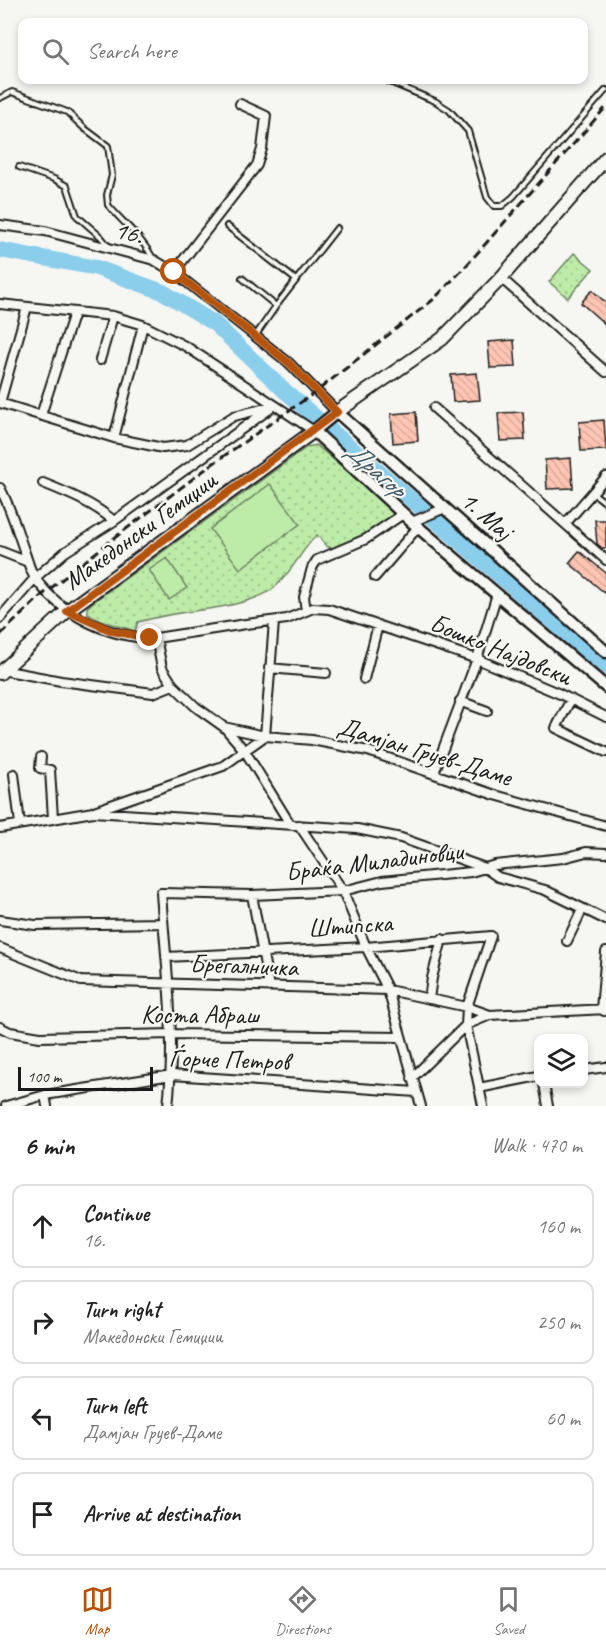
<!DOCTYPE html>
<html lang="en">
<head>
<meta charset="utf-8">
<style>
  :root { --surface:#fff; --page:#f2f2f2; --text:#222; --muted:#767676; --line:#e0e0e0; --accent:#b45309 }
  body { margin:0; font-family:Caveat,sans-serif; background:var(--page); color:var(--text) }
  .controls { position:absolute; right:18px; bottom:18px; display:grid; overflow:hidden; border-radius:12px; box-shadow:0 3px 9px #0003 }
  .controls button { width:54px; height:54px; display:grid; place-items:center; padding:0; border:0; border-bottom:2px solid var(--line); background:var(--surface); color:var(--text); font:30px sans-serif }
  .scale { position:absolute; left:18px; bottom:15px; width:135px; box-sizing:border-box; padding-left:6px; border:3px solid #1c1c1c; border-top:0; font-size:16px; line-height:21px; white-space:nowrap; color:#1c1c1c; -webkit-text-stroke:4px #f6f6f2; paint-order:stroke }
  .stop { position:absolute; width:18px; height:18px; margin:-14px; border:4px solid #b45309; border-radius:50%; background:#fff }
  .stop.end { background:#b45309; border-color:#fff; box-shadow:0 2px 6px #0008 }
  .list { margin:0; padding:0; list-style:none }
  h2 { display:flex; justify-content:space-between; align-items:center; height:78px; margin:0; padding:0 24px; font-size:26px }
  h2 small { font-size:20px; font-weight:400; color:var(--muted) }
  .list li { display:grid; grid-template-columns:39px 1fr auto; gap:18px; align-items:center; box-sizing:border-box; height:84px; margin:0 12px 12px; padding:0 12px; border:2px solid var(--line); border-radius:12px }
  .list b { display:block; font-size:22px; white-space:nowrap }
  .list p { margin:0; font-size:20px; white-space:nowrap; color:var(--muted) }
  .list em { font-size:20px; font-style:normal; color:var(--muted) }
  .icon { flex:none; width:33px; height:33px; fill:none; stroke:currentColor; stroke-width:2; stroke-linecap:round; stroke-linejoin:round }
  .map { position:relative; flex:none; width:606px; height:1106px; overflow:hidden }
  .search { position:absolute; background:var(--surface); box-shadow:0 3px 9px #0003; left:18px; right:18px; top:18px; height:66px; display:flex; align-items:center; gap:15px; box-sizing:border-box; padding:0 21px; border-radius:12px; color:var(--muted); font-size:22px }
  .sheet { height:462px; background:var(--surface) }
  nav { display:flex; justify-content:space-around; align-items:center; box-sizing:border-box; height:84px; border-top:2px solid var(--line); background:var(--surface); font-size:16px; color:var(--muted) }
  nav a { display:grid; justify-items:center; gap:3px }
  nav .on { color:var(--accent) }
  .map>svg:first-child { display:block }
  .green { fill:url(#green-dots); stroke:#6c8462; stroke-width:1.5 }
  .pitch { fill:#bdeba8; stroke:#6c8462; stroke-width:1.5 }
  .lines { fill:none; stroke-linecap:round; stroke-linejoin:round }
  .river { stroke:#8aceec; stroke-width:16 }
  .building { fill:url(#building-back-hatch); stroke:#1c1c1c; stroke-width:1.5 }
  .lane-casing { stroke:#1c1c1c; stroke-width:8 }
  .street-casing { stroke:#1c1c1c; stroke-width:12 }
  .secondary-casing { stroke:#1c1c1c; stroke-width:15 }
  .primary-casing { stroke:#1c1c1c; stroke-width:16 }
  .lane { stroke:#f6f6f2; stroke-width:4 }
  .street { stroke:#f6f6f2; stroke-width:8 }
  .secondary { stroke:#f6f6f2; stroke-width:10 }
  .primary { stroke:#f6f6f2; stroke-width:12 }
  .rail { stroke:#1c1c1c; stroke-width:3; stroke-dasharray:9 4.5; stroke-linecap:butt }
  .route { stroke:#b45309; stroke-width:8 }
  .labels { text-anchor:middle; stroke-width:4.5; stroke-linejoin:round; paint-order:stroke }
  .street-label { font-size:26px; fill:#1c1c1c; stroke:#f6f6f2 }
  .water-label { font-size:27px; font-style:italic; fill:#425a65; stroke:#f6f6f2 }
</style>
</head>
<body>
<div class="map">
<svg width="606" height="1106" viewBox="0 0 606 1106">
  <defs>
    <pattern id="green-dots" width="8" height="8" patternUnits="userSpaceOnUse" patternTransform="scale(1.5)"><rect width="8" height="8" fill="#bdeba8"/><path d="M2 2h.1M6 6h.1" fill="none" stroke="#a2c990" stroke-width="1.8" stroke-linecap="round"/></pattern>
    <pattern id="building-back-hatch" width="6" height="6" patternUnits="userSpaceOnUse" patternTransform="scale(1.5)"><rect width="6" height="6" fill="#fec5b3"/><path d="M-1 5l2 2M0 0l6 6M5-1l2 2" fill="none" stroke="#d9a999"/></pattern>
  </defs>
  <rect width="100%" height="100%" fill="#f6f6f2"/>
  <filter id="ink" filterUnits="userSpaceOnUse"><feTurbulence type="fractalNoise" baseFrequency=".0167" numOctaves="2"/><feDisplacementMap in="SourceGraphic" scale="12" xChannelSelector="R" yChannelSelector="G"/><feConvolveMatrix kernelMatrix="1 2 1 2 8 2 1 2 1" color-interpolation-filters="sRGB"/></filter>
  <g filter="url(#ink)">
    <path class="green" d="M574,253L593,269L568,298L549,282Z
      M316,445L394,510L392,518L362,538L334,549L326,546L317,535C301,550 293,571 276,586C255,606 202,609 174,614C162,616 150,619 138,622L135,631L100,620L88,613L87,608L92,603L307,447Z"/>
    <path class="pitch" d="M270,484L300,524L240,569L210,529Z
      M167,558L187,588L169,600L149,570Z"/>
    <g class="lines">
      <path class="river" d="M0,250L97,268L163,292L214,323L285,391L606,667"/>
    </g>
    <path class="building" d="M592,290L606,303V325L581,303Z
      M514,340L516,367L490,368L488,342Z
      M477,373L480,400L453,402L451,375Z
      M416,412L418,441L393,443L391,414Z
      M523,412L525,440L500,441L498,413Z
      M604,420L606,450L581,451L579,422Z
      M571,458L573,488L547,489L545,460Z
      M595,520H606V548H602L597,544Z
      M579,551L606,573V594L569,563Z"/>
    <g class="lines">
      <g class="lane-casing">
        <path id="lane" d="M385,80L435,101L449,110L468,131L487,197L494,206H502L513,197L606,90
          M0,98L12,92L67,112L84,128L108,146L112,175L107,195L108,205C124,224 142,237 154,260
          M19,167L54,179L67,186L77,216L101,237L109,247
          M227,226L296,280
          M242,278L276,306
          M256,335L276,306L337,228
          M593,493L606,503"/>
      </g>
      <g class="street-casing">
        <path id="street" d="M0,225L45,231L109,248L154,260L174,272L289,363L337,412
          M174,272L257,165L262,149L266,116L240,104
          M501,278L606,372
          M0,304L113,316L143,325L187,347L314,431
          M27,307L0,403L114,438L163,448L187,445L234,416L274,406
          M100,360L113,316
          M434,408L606,560
          M41,415L74,313
          M114,438L143,325
          M43,483C68,493 93,503 114,521
          M0,488C11,508 17,531 25,553C28,561 30,571 35,578C61,615 111,639 156,638L162,668L173,685L196,707L224,727L265,736L312,740L368,751L495,795L606,826
          M412,522L445,508
          M566,523L606,477
          M0,551L28,562
          M375,577L418,527
          M306,611L304,597L312,568L317,560L366,539L403,514
          M0,618L35,578L65,552L114,521L271,408
          M156,638L246,624L287,619L313,608L329,609L477,659L560,694L606,717
          M269,668L326,673
          M2,670L61,681L153,693L173,685
          M364,679L378,625
          M571,699L556,728L606,752
          M460,701L487,711
          M225,728L245,751L290,824
          M41,757L40,768L50,770L53,818
          M434,773L477,659L497,594
          M14,774L20,824
          M94,811L223,766L265,736L274,622
          M299,825L343,891L366,947L388,990L421,1106
          M0,828L93,812L357,829L401,838L485,868L495,865L563,858L586,852L606,853
          M252,895L269,987
          M0,920L35,925L163,923
          M567,941L582,910
          M0,948L81,981L388,990L467,1007L490,1015
          M166,957L366,947L491,936L467,1007L466,1025L483,1106
          M429,999L432,978L442,939
          M604,1011L601,1009L606,952
          M0,1027L10,1032L40,1037L172,1034L400,1037
          M584,1070L606,1067
          M412,1078L466,1025L490,1015L606,1009
          M544,1084L548,1106
          M479,1088L538,1076
          M45,1095L47,1106
          M6,1106L45,1095L172,1075L416,1092
          M168,1106C176,1034 166,964 161,893L252,895L343,891L382,881L471,872L485,868L498,877L545,890L606,920"/>
      </g>
      <g class="secondary-casing">
        <path id="secondary" d="M606,652L337,412L314,431L412,522L606,687"/>
      </g>
      <g class="primary-casing">
        <path id="primary" d="M337,412L442,339L501,278L606,158
          M0,673L67,611L314,431"/>
      </g>
      <use href="#lane" class="lane"/>
      <use href="#street" class="street"/>
      <use href="#secondary" class="secondary"/>
      <use href="#primary" class="primary"/>
      <path class="rail" d="M0,635L41,596L113,539L211,465L317,391L434,299L465,267L606,107"/>
    </g>
  </g>
  <g class="lines" filter="url(#ink)">
    <path class="route" d="M150,638L112,631L67,611L337,412L289,363L174,272"/>
  </g>
  <g class="labels">
    <g class="street-label">
      <text transform="translate(129 232) rotate(15)" y="9">16.</text>
      <text transform="translate(487 515) rotate(41)" y="9">1. Мај</text>
      <text transform="translate(140 530) rotate(-36)" y="9">Македонски Гемиџии</text>
      <text transform="translate(501 649) rotate(22)" y="9">Бошко Најдовски</text>
      <text transform="translate(425 751) rotate(17)" y="9">Дамјан Груев-Даме</text>
      <text transform="translate(374 861) rotate(-7)" y="9">Браќа Миладиновци</text>
      <text transform="translate(350 925) rotate(-4)" y="9">Штипска</text>
      <text transform="translate(244 965) rotate(2)" y="9">Брегалничка</text>
      <text x="200" y="1023">Коста Абраш</text>
      <text transform="translate(229 1059) rotate(2)" y="9">Ѓорче Петров</text>
    </g>
    <g class="water-label">
      <text transform="translate(376 469) rotate(41)" y="9">Драгор</text>
    </g>
  </g>
</svg>
<div class="controls">
<button><svg class="icon" aria-label="layers" viewBox="0 0 24 24"><path d="M12 4l9 5-9 5-9-5zM3 14l9 5 9-5"/></svg></button>
</div>
<div class="scale">100 m</div>
<div class="stop" style="left:174px;top:272px"></div>
<div class="stop end" style="left:150px;top:638px"></div>
<div class="search"><svg class="icon" aria-label="search" viewBox="0 0 24 24"><circle cx="10" cy="10" r="6"/><path d="M15 15l6 6"/></svg>Search here</div>
</div>
<section class="sheet">
<h2>6 min<small>Walk · 470 m</small></h2>
<ul class="list">
<li><svg class="icon" aria-label="ahead" viewBox="0 0 24 24"><path d="M12 20V5M6 11l6-6 6 6"/></svg><div><b>Continue</b><p>16.</p></div><em>160 m</em></li>
<li><svg class="icon" aria-label="right" viewBox="0 0 24 24"><path d="M7 20v-9h11M14 6l5 5-5 5"/></svg><div><b>Turn right</b><p>Македонски Гемиџии</p></div><em>250 m</em></li>
<li><svg class="icon" aria-label="left" viewBox="0 0 24 24"><path d="M17 20v-9H6M10 6l-5 5 5 5"/></svg><div><b>Turn left</b><p>Дамјан Груев-Даме</p></div><em>60 m</em></li>
<li><svg class="icon" aria-label="arrive" viewBox="0 0 24 24"><path d="M6 21V4h12l-3 4 3 4H6"/></svg><div><b>Arrive at destination</b></div></li>
</ul>
</section>
<nav>
<a class="on"><svg class="icon" aria-label="map" viewBox="0 0 24 24"><path d="M3 6l6-2 6 2 6-2v14l-6 2-6-2-6 2zM9 4v14M15 6v14"/></svg>Map</a>
<a><svg class="icon" aria-label="directions" viewBox="0 0 24 24"><path d="M12 3l9 9-9 9-9-9zM9 14v-3h6M13 9l2 2-2 2"/></svg>Directions</a>
<a><svg class="icon" aria-label="saved" viewBox="0 0 24 24"><path d="M7 4h10v16l-5-4-5 4z"/></svg>Saved</a>
</nav>
</body>
</html>
